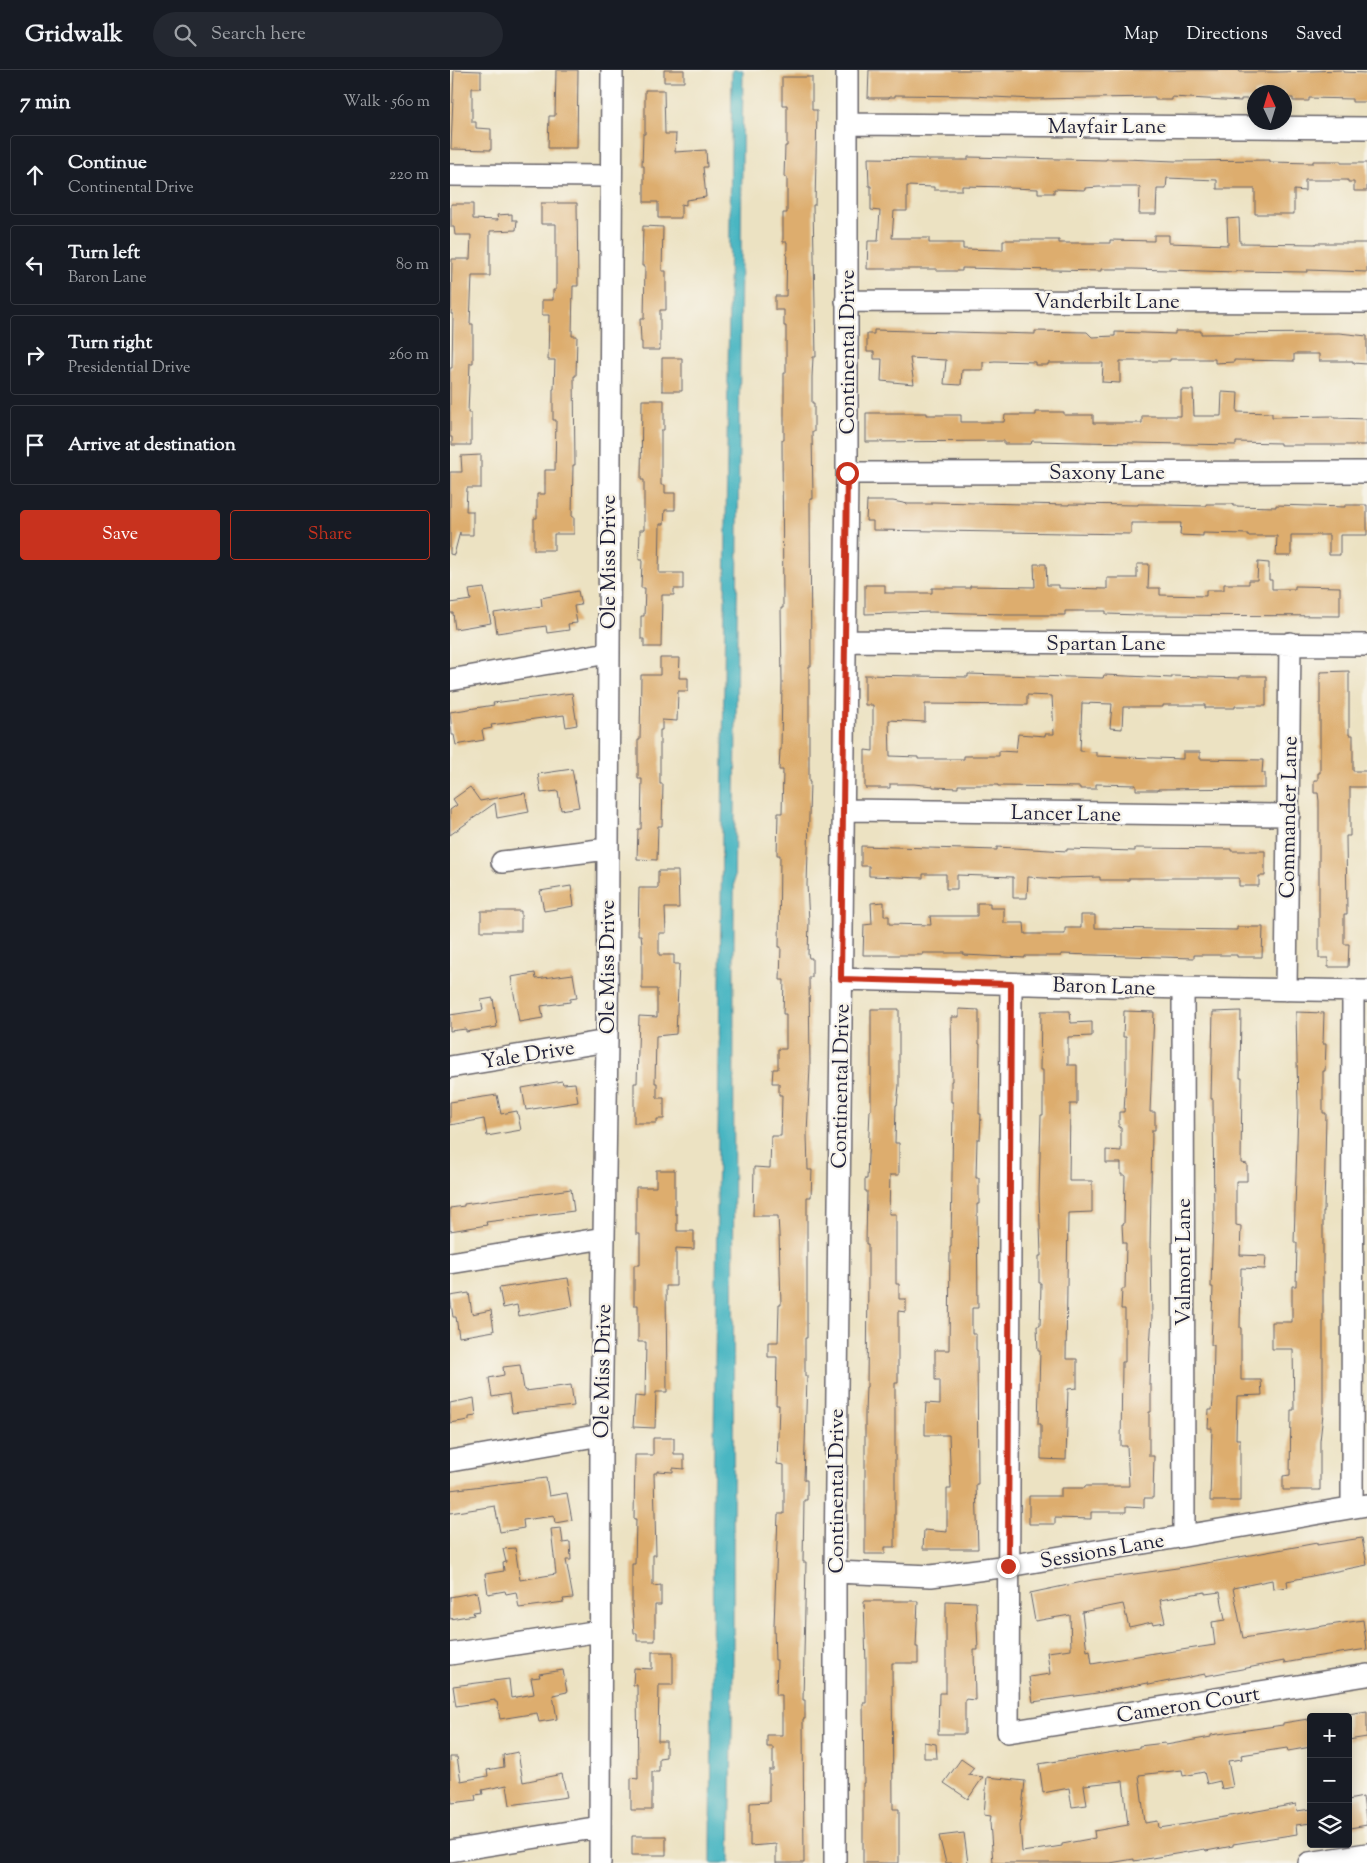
<!DOCTYPE html>
<html lang="en">
<head>
<meta charset="utf-8">
<style>
  :root { --surface:#171b24; --page:#242831; --text:#f1f3f6; --muted:#9ea1a6; --line:#363941; --accent:#c8321e }
  body { margin:0; font-family:"Sorts Mill Goudy",serif; background:var(--page); color:var(--text) }
  .controls { position:absolute; right:15px; bottom:15px; display:grid; overflow:hidden; border-radius:5px; box-shadow:0 2px 12px #0003 }
  .controls button { width:45px; height:45px; display:grid; place-items:center; padding:0; border:0; border-bottom:1px solid var(--line); background:var(--surface); color:var(--text); font:25px sans-serif }
  .compass { position:absolute; left:797px; top:15px; width:45px; height:45px; border-radius:50%; background:var(--surface); box-shadow:0 2px 12px #0003; rotate:356deg }
  .stop { position:absolute; width:15px; height:15px; margin:-11px; border:4px solid #c8321e; border-radius:50%; background:#fff }
  .stop.end { background:#c8321e; border-color:#fff; box-shadow:0 1px 5px #0008 }
  .list { margin:0; padding:0; list-style:none }
  h2 { display:flex; justify-content:space-between; align-items:center; height:65px; margin:0; padding:0 20px; font-size:21px }
  h2 small { font-size:16px; font-weight:400; color:var(--muted) }
  .list li { display:grid; grid-template-columns:32px 1fr auto; gap:15px; align-items:center; box-sizing:border-box; height:80px; margin:0 10px 10px; padding:0 10px; border:1px solid var(--line); border-radius:5px }
  .list b { display:block; font-size:19px; white-space:nowrap }
  .list p { margin:0; font-size:16px; white-space:nowrap; color:var(--muted) }
  .list em { font-size:16px; font-style:normal; color:var(--muted) }
  .actions { display:flex; gap:10px; padding:15px 20px }
  .actions a { flex:1; padding:11px 0; border:1px solid var(--accent); border-radius:5px; text-align:center; font-size:18px; color:var(--accent) }
  .actions .main { background:var(--accent); color:#fff }
  .icon { flex:none; width:28px; height:28px; fill:none; stroke:currentColor; stroke-width:2; stroke-linecap:round; stroke-linejoin:round }
  .map { position:relative; flex:none; width:917px; height:1793px; overflow:hidden }
  header { display:flex; align-items:center; gap:30px; box-sizing:border-box; height:70px; padding:0 25px; background:var(--surface); border-bottom:1px solid var(--line) }
  header strong { font-size:24px }
  nav { display:flex; gap:28px; margin-inline-start:auto; font-size:18px }
  .search { width:350px; height:45px; background:var(--page); display:flex; align-items:center; gap:12px; box-sizing:border-box; padding:0 18px; border-radius:28px; color:var(--muted); font-size:19px }
  main { display:flex }
  aside { flex:1; background:var(--surface) }
  .map>svg:first-child { display:block }
  .water { fill:#48b6c2; stroke:#356c7e }
  .building { fill:#ddad6e; fill-rule:evenodd }
  .lines { fill:none; stroke-linecap:round; stroke-linejoin:round }
  .minor-casing { stroke:#69656a; stroke-width:24 }
  .minor { stroke:#fff; stroke-width:21 }
  .route { stroke:#c8321e; stroke-width:6 }
  .labels { text-anchor:middle; stroke-width:4.5; stroke-linejoin:round; paint-order:stroke }
  .street-label { font-size:21px; fill:#22223b; stroke:#f7f3e8 }
</style>
</head>
<body>
<header>
<strong>Gridwalk</strong>
<div class="search"><svg class="icon" aria-label="search" viewBox="0 0 24 24"><circle cx="10" cy="10" r="6"/><path d="M15 15l6 6"/></svg>Search here</div>
<nav><a>Map</a><a>Directions</a><a>Saved</a></nav>
</header>
<main>
<aside>
<h2>7 min<small>Walk · 560 m</small></h2>
<ul class="list">
<li><svg class="icon" aria-label="ahead" viewBox="0 0 24 24"><path d="M12 20V5M6 11l6-6 6 6"/></svg><div><b>Continue</b><p>Continental Drive</p></div><em>220 m</em></li>
<li><svg class="icon" aria-label="left" viewBox="0 0 24 24"><path d="M17 20v-9H6M10 6l-5 5 5 5"/></svg><div><b>Turn left</b><p>Baron Lane</p></div><em>80 m</em></li>
<li><svg class="icon" aria-label="right" viewBox="0 0 24 24"><path d="M7 20v-9h11M14 6l5 5-5 5"/></svg><div><b>Turn right</b><p>Presidential Drive</p></div><em>260 m</em></li>
<li><svg class="icon" aria-label="arrive" viewBox="0 0 24 24"><path d="M6 21V4h12l-3 4 3 4H6"/></svg><div><b>Arrive at destination</b></div></li>
</ul>
<div class="actions"><a class="main">Save</a><a>Share</a></div>
</aside>
<div class="map">
<svg width="917" height="1793" viewBox="0 0 917 1793">
  <rect width="100%" height="100%" fill="#f7f3e8"/>
  <filter id="ink" filterUnits="userSpaceOnUse"><feTurbulence type="fractalNoise" baseFrequency=".02" numOctaves="2"/><feDisplacementMap in="SourceGraphic" scale="10" xChannelSelector="R" yChannelSelector="G"/><feConvolveMatrix kernelMatrix="1 2 1 2 8 2 1 2 1" color-interpolation-filters="sRGB"/></filter>
  <filter id="wash" filterUnits="userSpaceOnUse"><feTurbulence type="fractalNoise" baseFrequency=".0096" numOctaves="4" result="noise"/><feDisplacementMap in="SourceGraphic" scale="20" xChannelSelector="R" yChannelSelector="G"/><feGaussianBlur stdDeviation="1.12" result="paint"/><feColorMatrix in="noise" values="0 0 0 0 0 0 0 0 0 0 0 0 0 0 0 0 0 1.4 0 .05"/><feComposite in="paint" operator="in"/></filter>
  <g filter="url(#wash)">
    <rect width="100%" height="100%" fill="#ece2c2"/>
    <path class="water" d="M282,0H293L284,838L283,1598L280,1793H261L263,1446Z"/>
    <g id="blocks">
      <path class="building" d="M4,0L31,1V18H22V52H26V58L41,59V80L1,79Z
        M106,0H128L127,78H98L99,46H105Z
        M214,0H234V12H214Z
        M419,0H788L790,2H829L893,0V2L917,3V32H902V29L859,28V31H843V28H834V22H804V29H791V31L722,27V30H705V27L584,29L522,26L445,25V27H439V28H418Z
        M332,7H362V40H367L365,135H363L366,287H363L362,307V333H364V362H362L363,429H360L361,596H359V712H360L357,815L359,851L358,884L359,888H362V907H359L360,996L357,1065L358,1100H362L361,1127H357V1268H355V1306H357L354,1410H357V1430H354L353,1492H356L353,1630H355V1649H353L354,1793H326V1774L300,1776V1733L319,1732V1700H323V1677H317V1665H332V1625H326L327,1590H325L324,1556L328,1444H334V1395L327,1394L329,1335H326L327,1287H318V1272H328L329,1235H331L329,1164L328,1146H303L304,1097L320,1098L321,1066H331L332,1025H329V1013H322L323,999H328V979H336V944H333L334,910H330L331,877H329L330,785H327L328,743H332L333,700H329L330,680H331L332,613L331,538H333L332,370H334V303H336V256H334V240H325V226H336L337,172H333V143H337V107H334L335,76H337V35H332Z
        M195,20H214L215,64H226L225,82L256,80L257,97H253L256,127L236,130V135L231,134V148H208V132H194V96H192L193,64H195Z
        M518,87L656,90V89H675L725,91L820,90V92L863,93V91H891V93H917V121H904V112H898V110H855V121L844,120V144H805V119H767V110L717,108L716,119H707L706,144H689L690,117H649L635,118V120L604,119V123H588V119L559,118V117L512,116V120H484V117L457,116V141H444L442,168H479V173H513V179L553,180V170H609V173H660V170L704,171V165H719V173L778,175L777,149L789,148L790,173L866,174V173H917V202L857,200V202L787,201V202L683,199H651V201L512,198V201H487V199H417L418,171H428L430,141L421,140V116H419L418,88L477,89V90H518Z
        M91,133H127L128,216H123L122,266H127L126,306H124L125,395H123L122,447H124V464H104V480H84V448H87V424H95V400H105L106,350H103V319H104L105,290H98L99,245H92V230H103V220H106V154H91Z
        M1,134H23V149L48,150L47,145L62,144V150H67L66,160L40,161V206H22L20,254H23V293H20L18,343H21V375H2V367H0V298H2L3,244H1L2,189H20L21,165H5L4,157H1Z
        M193,156L213,157L212,201H216V240H210V280H192V272H191L190,249H194L195,196H192Z
        M424,260L585,264V261L637,262L642,267L665,266V262L725,264V261H751V264L889,263L917,266V294L903,293V291H869V284H844V291L784,290V292L765,293V289H720V291H670V313L652,312L653,293H598V295H585V292L545,291L533,292V300H512L511,315L494,314L496,290L460,288L464,314L431,311L432,289H424V282H417V264H424Z
        M212,288H232V321H212Z
        M731,320H743L744,346H771L772,322L788,323L787,342L822,343V347L884,346V348L917,349V375H830V373L786,372V375L582,371L581,374H554V371L416,372V343H477V345H511V352H554L555,345H586V342H614V345H643V353H692V346H731Z
        M192,330H214V360H211V415H215V423H225V440H215L214,454H210L209,503H233V519H224V525H212L211,577H194V569H191V546H194L195,518H191L192,490H189L190,460H194V410H191Z
        M31,385V418H17L16,441H23V465H10V462L4,485L0,484V402H12L11,386Z
        M417,431H443L458,434H482V432L619,435V434L688,435V434H716V435L756,436V434H783V436L826,437V435L895,437V435H917V465H890V485H879V465H841V486H826L827,466H798V464L753,463V466L730,465L731,453H681V464L423,460V451H416Z
        M808,492L819,493V510H822V519H845V516L890,517V546L690,545L656,544V541H615V545H554V544L482,542L415,544V515H435V523H482V518H520V516L585,517L584,494H596L597,515H609V518L657,519V508H687V494H699L698,518H710V525L756,526V520H774V514H799V510H807Z
        M34,518L41,553L5,559L3,543H0V533L21,530L19,520Z
        M128,521L131,535L124,536L127,553L118,554L119,560L97,563L96,556L47,563L44,543L92,536L91,528Z
        M210,588H230L229,608H238V621H228L227,651L212,650V660H210V714H213L212,756H208L207,790L187,789L188,759H191L192,709H188V670H190L191,605H210Z
        M899,601V665H903V701H917V717H900V766H896L897,844H894V874H899L898,897H878V888H869V731L868,723H864V710H868V703H870V602Z
        M518,604L653,608L654,605L722,608V606L790,608V606H816V636H785V638H755V635H713V637H673L672,659L660,658L662,634L632,633L630,681L646,682V686L733,689V682H750V689L813,690L812,703H815V718L708,719V720H686V715L646,714V719H630V717L548,716V715H508V718L483,717V716L464,714H440V718H415V680L423,681V635H415V605L518,607ZM577,625L602,626L604,664H595V666L568,664L566,682L549,681V686H514V689H468V687L440,686L439,650L475,652V634L577,635Z
        M122,623L127,655L116,657L114,645L41,655L42,658L32,660L34,670L6,675L4,665H2L0,642L44,635L43,633Z
        M122,699L129,737L111,740L108,721L91,723L88,704Z
        M20,717L30,731L75,723L79,742L47,748L45,733L0,765V740L7,735L3,729Z
        M411,776L547,780V777L617,781V779L685,781V778L781,779V781H815V806H809V816H789V808H679V810H650V807L609,808V809L578,807L577,828H563V807L507,805V819H496V804H473V808L419,806V796H411Z
        M208,801H228L229,838H215L216,863H209V885H224V894H229L226,964L206,966L205,1013H207V1028H214V1049H207V1053H184V1013H187L189,946L207,947V919H192V873L191,865H188L189,818H208Z
        M121,816L124,836L94,841L90,821Z
        M434,832V846H439V854L481,855L480,846H527V833H540V838H554V853H574L575,864H615V858H631V845H645V858L787,860V857H813L812,887H787V885H744V888L611,884V886H575V888L514,885V883H473V885H413L414,855L422,854L421,833Z
        M31,841H71V861H31Z
        M85,903L86,909L123,904L127,928L120,929V932L91,936L93,948L69,952L61,907Z
        M43,928L47,957L16,962V959L0,961V945L33,940L31,930Z
        M421,939H449V1015L447,1035H446L445,1073H449V1105H440L439,1144H446V1214H449V1229H456V1242L448,1241V1313H445V1477H435V1484H415V1343L416,1317H417L418,1207V1174H416L417,1121H415V1109H417L420,1040H421Z
        M509,939L529,940V974H530L529,1044H531L530,1069H527L526,1108H529V1134H527L528,1238H522V1264H526V1280H527L528,1414H526L528,1479H473L474,1460L497,1462V1419H501L499,1365H475V1349L476,1333L490,1334V1310H485V1280H499L500,1177H501L503,1032H501V1011H502L501,947H509Z
        M591,941H620L621,953L642,952V966L618,967V995H627V1034H620L619,1111H642V1142L618,1143L616,1289H627V1318L618,1319L616,1390L591,1389V1354H588L590,1281H588L587,1256H590L591,1213H589V1186H591L589,1125L591,1045H593V1000H590Z
        M674,941L704,942L700,1042H705V1060H702L700,1178H701L702,1247L700,1277L699,1315H701V1342H699V1386H704L703,1428H694V1438L676,1437V1442H641V1449L605,1448V1454H579V1426H611V1418H635V1416H679L677,1376H671L672,1292H675V1239H671L672,1219H675L676,1173H673L672,1154H674L675,1105H671V1093H656V1080L671,1081V1057H669V1042H674L676,1006V967H673Z
        M791,941L790,1008H792L791,1093L797,1094V1111H786V1155L791,1156L790,1185L816,1186L815,1199L791,1198L790,1258H791V1310H811L812,1325L787,1326L786,1369H790V1431H760L762,1358H758L759,1340H762L763,1331L764,1275H761L763,1217H761L762,1182L763,1154H764L763,1029H761L763,942Z
        M846,942L874,943L873,974H876L875,1001H873V1043H876L874,1142H873V1344L870,1371V1420H833V1406L840,1405L841,1340H844L843,1279H822V1252H842V1216H846L847,1173H844L848,1037Z
        M112,1011L113,1014L125,1013L128,1032L76,1040L72,1018Z
        M47,1025L51,1044L67,1041L71,1060L37,1066L34,1049L0,1055V1032Z
        M206,1100H225V1144H227V1161H244V1179L226,1178V1216H216L217,1322H206L205,1358L183,1357L185,1326L195,1327L196,1272H188V1235H184V1195H190V1164H186V1117H206Z
        M121,1119L124,1141L36,1152L37,1155L0,1161V1138L14,1136V1134Z
        M118,1208L123,1236L69,1246L67,1235L53,1238L49,1218Z
        M19,1223L22,1244L41,1240L44,1261L9,1267L6,1247H3L0,1226Z
        M70,1295L74,1319H75L76,1321L121,1315L124,1336L62,1343L59,1324L42,1327L39,1308L54,1305L53,1297Z
        M24,1328L26,1346L19,1347V1350L0,1353V1333Z
        M203,1368H224V1384H234V1399L223,1398V1402L207,1401V1403H204L206,1485H203V1516L211,1515V1535H205V1571H187V1563H184L182,1535V1494H185L186,1449H184L185,1385H203Z
        M96,1408L99,1426L117,1423L122,1450L105,1453L104,1446L73,1450L74,1458L50,1462L45,1436L0,1443V1420Z
        M111,1458L113,1473L120,1472L121,1490H116L123,1528L113,1529L114,1532L69,1538L66,1522L56,1524L55,1521L38,1524L35,1504L54,1501L53,1493L56,1492L53,1479L65,1478L70,1510L106,1504L101,1459Z
        M912,1468L917,1495L837,1511L838,1517L823,1519L822,1510L783,1518L793,1568L913,1550L917,1579L851,1589V1590L834,1593V1591L755,1606V1604L699,1615L698,1613L647,1623L583,1632L579,1607L600,1604L597,1582L621,1579L620,1545L585,1551L580,1523L642,1510L734,1497L867,1473V1475ZM755,1522V1524L770,1522L775,1550L762,1552L765,1575L711,1583L710,1582L642,1594L640,1580L637,1581L632,1542L673,1534L679,1557L702,1552L703,1554L715,1552L710,1530Z
        M27,1522L30,1541L23,1542L24,1545L0,1549V1527Z
        M414,1531H468L466,1577H468V1593H442L443,1739H449V1793H413V1713H414L413,1633H416V1593Z
        M496,1531L526,1532L528,1580H524L525,1630L515,1629V1664H488L489,1623H496Z
        M202,1582H223V1615H209L208,1671H216V1687L209,1688V1702H202V1740H181V1708L188,1709L187,1615H183L184,1598L202,1599Z
        M113,1600L117,1622L103,1625L107,1649L89,1652L87,1643L50,1649L47,1632H45V1630L6,1636L3,1616L59,1609L61,1628L84,1624L81,1608L90,1607L89,1604Z
        M917,1641V1667L898,1670V1644Z
        M858,1649V1651L861,1650V1677L838,1681L837,1678L791,1685L792,1689L778,1691L783,1717L772,1719L770,1711L757,1714L754,1702L733,1706L732,1700L689,1705L695,1753L708,1751L709,1758L736,1754L846,1734L847,1741L861,1739V1753L846,1755L847,1764L783,1774V1776L756,1781L755,1779L684,1791V1789L660,1793H543L540,1752L541,1746L534,1745L537,1707L575,1711L570,1756L572,1782L612,1776V1774L645,1768L644,1761L678,1755L673,1711L634,1715L637,1735L622,1737L619,1718L593,1723L589,1694L689,1678V1676L715,1673L716,1675L761,1667V1665L833,1655V1653Z
        M474,1672L486,1674L487,1688H474Z
        M68,1682L73,1712L112,1704L117,1727L60,1735L57,1715L32,1720L33,1724L25,1725L26,1730L2,1733L0,1720V1687H7L11,1711L38,1706L37,1700L54,1697L53,1685Z
        M511,1689L524,1698L518,1705L533,1707L518,1729L494,1713Z
        M913,1727L917,1755L900,1758L898,1756V1730Z
        M514,1763L518,1793H496L489,1766Z
        M182,1766H216V1785H182Z"/>
    </g>
  </g>
  <g filter="url(#ink)">
    <use href="#blocks" fill-opacity="0" stroke="#69656a" stroke-width="1"/>
    <g class="lines">
      <g class="minor-casing">
        <path id="minor" d="M397,54L917,58
          M0,105L160,106
          M396,231L917,232
          M397,403L917,402
          M395,571L917,575
          M0,610L158,583
          M394,740L839,745
          M52,792L157,779
          M391,909L733,918L917,921
          M561,914L558,1662L917,1605
          M733,918L734,1466
          M836,920L840,573
          M0,997L157,971
          M0,1193L154,1168
          M0,1391L151,1365
          M902,1437L903,920
          M385,1502L481,1506L558,1496L917,1435
          M0,1584L150,1561
          M0,1781L150,1757
          M150,1793L151,1365L157,971L162,0
          M385,1793V1502L397,403V0
          M859,1793L917,1784"/>
      </g>
      <use href="#minor" class="minor"/>
    </g>
  </g>
  <g class="lines" filter="url(#ink)">
    <path class="route" d="M397,403L391,909L561,914L558,1496"/>
  </g>
  <g class="labels">
    <g class="street-label">
      <text x="657" y="63">Mayfair Lane</text>
      <text x="657" y="238">Vanderbilt Lane</text>
      <text transform="translate(397 282) rotate(-90)" y="7">Continental Drive</text>
      <text x="657" y="409">Saxony Lane</text>
      <text transform="translate(158 492) rotate(-90)" y="7">Ole Miss Drive</text>
      <text x="656" y="580">Spartan Lane</text>
      <text transform="translate(616 743) rotate(1)" y="7">Lancer Lane</text>
      <text transform="translate(838 747) rotate(-89)" y="7">Commander Lane</text>
      <text transform="translate(157 897) rotate(-90)" y="7">Ole Miss Drive</text>
      <text transform="translate(654 916) rotate(2)" y="7">Baron Lane</text>
      <text transform="translate(78 984) rotate(-9)" y="7">Yale Drive</text>
      <text transform="translate(390 1016) rotate(-89)" y="7">Continental Drive</text>
      <text transform="translate(733 1192) rotate(-90)" y="7">Valmont Lane</text>
      <text transform="translate(152 1301) rotate(-89)" y="7">Ole Miss Drive</text>
      <text transform="translate(386 1421) rotate(-90)" y="7">Continental Drive</text>
      <text transform="translate(652 1480) rotate(-10)" y="7">Sessions Lane</text>
      <text transform="translate(738 1634) rotate(-9)" y="7">Cameron Court</text>
    </g>
  </g>
</svg>
<div class="controls">
<button>+</button>
<button>−</button>
<button><svg class="icon" aria-label="layers" viewBox="0 0 24 24"><path d="M12 4l9 5-9 5-9-5zM3 14l9 5 9-5"/></svg></button>
</div>
<svg class="compass" viewBox="-18 -18 36 36"><path d="M0-13l5 13h-10z" fill="#e53935"/><path d="M0 13l5-13h-10z" fill="#9ea1a6"/></svg>
<div class="stop" style="left:397px;top:403px"></div>
<div class="stop end" style="left:558px;top:1496px"></div>
</div>
</main>
</body>
</html>
